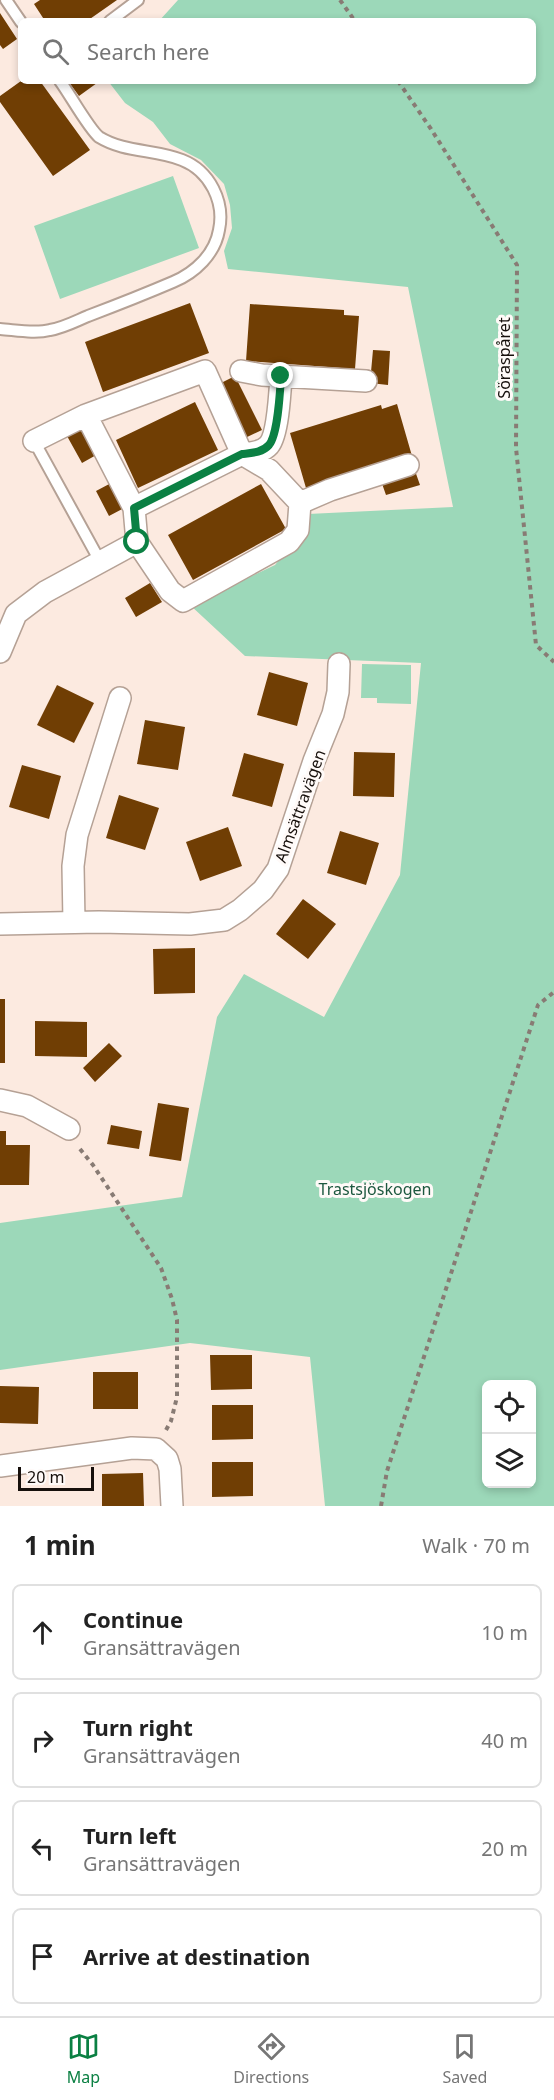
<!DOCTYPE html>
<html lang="en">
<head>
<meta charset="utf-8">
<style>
  :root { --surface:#fff; --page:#f2f2f2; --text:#222; --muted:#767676; --line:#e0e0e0; --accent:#0b8043 }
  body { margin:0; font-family:"Noto Sans",sans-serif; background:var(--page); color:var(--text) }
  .controls { position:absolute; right:18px; bottom:18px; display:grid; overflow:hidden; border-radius:9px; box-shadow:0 3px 9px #0003 }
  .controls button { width:54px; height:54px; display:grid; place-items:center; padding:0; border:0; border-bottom:2px solid var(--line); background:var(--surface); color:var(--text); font:30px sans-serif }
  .scale { position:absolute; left:18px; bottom:15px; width:76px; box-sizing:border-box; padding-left:6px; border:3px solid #160f0b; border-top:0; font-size:16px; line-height:21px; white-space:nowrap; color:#160f0b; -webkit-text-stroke:4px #fffaf8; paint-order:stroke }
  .stop { position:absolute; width:18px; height:18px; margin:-14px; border:4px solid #0b8043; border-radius:50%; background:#fff }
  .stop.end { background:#0b8043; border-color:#fff; box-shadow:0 2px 6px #0008 }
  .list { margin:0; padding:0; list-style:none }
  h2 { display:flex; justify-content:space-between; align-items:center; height:78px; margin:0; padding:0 24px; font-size:26px }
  h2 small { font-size:20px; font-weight:400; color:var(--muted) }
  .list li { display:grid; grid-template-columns:39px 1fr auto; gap:18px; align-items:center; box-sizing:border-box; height:96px; margin:0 12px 12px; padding:0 12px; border:2px solid var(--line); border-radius:9px }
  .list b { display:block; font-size:22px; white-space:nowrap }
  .list p { margin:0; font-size:20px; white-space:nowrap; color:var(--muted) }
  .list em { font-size:20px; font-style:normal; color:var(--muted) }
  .icon { flex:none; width:33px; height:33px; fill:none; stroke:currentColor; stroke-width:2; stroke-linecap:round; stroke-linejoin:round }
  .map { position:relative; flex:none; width:554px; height:1506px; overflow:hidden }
  .search { position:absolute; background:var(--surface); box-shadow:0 3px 9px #0003; left:18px; right:18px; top:18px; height:66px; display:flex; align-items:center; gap:15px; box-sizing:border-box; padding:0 21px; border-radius:9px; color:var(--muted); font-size:22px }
  .sheet { height:510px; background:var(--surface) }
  nav { display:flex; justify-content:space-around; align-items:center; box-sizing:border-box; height:84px; border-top:2px solid var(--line); background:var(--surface); font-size:16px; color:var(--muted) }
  nav a { display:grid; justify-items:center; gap:3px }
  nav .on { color:var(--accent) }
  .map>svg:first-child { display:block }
  .green { fill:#9cd8b9; fill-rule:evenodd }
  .building { fill:#703e04 }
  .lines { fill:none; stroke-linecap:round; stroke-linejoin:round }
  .service-casing { stroke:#b5a195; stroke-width:14 }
  .minor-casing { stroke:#b5a195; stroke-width:24 }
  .path { stroke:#887b74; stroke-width:4; stroke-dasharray:4.5 4.5; stroke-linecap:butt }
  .service { stroke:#fff; stroke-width:10 }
  .minor { stroke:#fff; stroke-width:21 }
  .route { stroke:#0b8043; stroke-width:8 }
  .labels { text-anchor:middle; stroke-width:6; stroke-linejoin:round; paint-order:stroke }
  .street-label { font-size:16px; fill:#160f0b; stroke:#fffaf8 }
  .park-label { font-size:16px; fill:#1d583f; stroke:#fffaf8 }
</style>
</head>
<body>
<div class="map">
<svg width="554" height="1506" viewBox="0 0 554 1506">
  <rect width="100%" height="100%" fill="#fceae0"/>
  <path class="green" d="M178,0H554V1506H325L310,1357L190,1343L0,1370V1223L182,1197L217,1017L244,974L324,1017L400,875L421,663L245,656L190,605L275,565L298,537L308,514L453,507L408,287L228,269L224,251L232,228L230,205L224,184L201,160L170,144L153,122L125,103L108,81H533V21H159ZM486,1384H532V1484H486Z
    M173,176L199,248L60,299L34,226Z
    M362,664L411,665V704L377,703V698H361Z"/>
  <path class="building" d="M40,0H117L87,21H45L34,4Z
    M0,13L17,39L3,49L0,45Z
    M21,81H40L90,150L53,176L0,102V96Z
    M68,81H95L97,83L79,96Z
    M190,303L209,353L103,392L85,342Z
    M250,304L344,310V315L359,316L355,369L246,361Z
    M373,350L390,351L388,385L370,383Z
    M235,376L262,430L245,438L219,384Z
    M195,402L218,450L138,488L116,440Z
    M397,404L412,456L306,488L290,433L381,405L382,409Z
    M83,427L98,454L82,463L67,436Z
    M414,468L420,485L386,495L380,478Z
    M113,482L126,507L109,516L96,491Z
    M261,484L286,529L193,580L168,535Z
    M150,583L162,602L136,617L125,598Z
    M269,672L308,683L297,726L257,715Z
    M57,685L94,703L74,743L37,725Z
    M145,720L185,727L178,770L137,764Z
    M354,752L395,753L394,797L353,796Z
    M244,753L284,764L272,807L232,796Z
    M22,765L61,776L49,819L9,807Z
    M119,795L159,808L145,850L106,838Z
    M228,827L242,866L200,881L186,842Z
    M340,831L379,843L366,885L327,873Z
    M303,899L336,924L308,959L276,934Z
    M195,948V993L154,994L153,949Z
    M0,999H5V1063H0Z
    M35,1021L87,1022V1057L35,1056Z
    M109,1043L122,1056L95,1082L83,1068Z
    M158,1103L189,1108L181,1161L149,1156Z
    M111,1125L142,1131L139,1149L107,1144Z
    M0,1131H6V1145H30L29,1185H0Z
    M210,1355H252V1389L211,1390Z
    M93,1372H138V1409H93Z
    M0,1386L39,1387L38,1424L0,1423Z
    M212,1405H253V1439L212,1440Z
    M212,1462H253V1496L212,1497Z
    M143,1473L144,1506H102V1474Z"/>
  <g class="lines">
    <g class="service-casing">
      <path id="service" d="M6,0L21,22
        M110,21L138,0
        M0,329C15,330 35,334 50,330C63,328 76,321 88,316C117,305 145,294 173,282C195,273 215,254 219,230C225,202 210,171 182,160C155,149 125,153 99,137C89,129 69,93 60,81
        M34,441L101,563"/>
    </g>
    <g class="minor-casing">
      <path id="minor" d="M241,371L262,375L366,381
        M86,415L134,508L137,542L170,591L183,601L289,542L298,530L300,503L330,490L408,465
        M34,441L86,415L205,371L242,454L269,470L300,503
        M134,508L242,454C251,453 262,453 269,445C278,434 280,392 281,376
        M0,652L16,614L45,592L137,542
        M74,922L73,866L77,835L120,698
        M0,924L99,922L190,924L224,920L240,910L263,890L278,869L314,761L333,714L338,692L339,664
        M0,1100L27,1106L69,1129
        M0,1466L132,1448L156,1449L167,1459L170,1469L172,1506"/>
    </g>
    <path class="path" d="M340,0L355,21
      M398,81L431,129L517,265L516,448L536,645L554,662
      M80,1149L93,1165L161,1268L172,1299L177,1320V1397L171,1421L166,1430
      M381,1506L387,1471L538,1005L554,992"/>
    <use href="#service" class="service"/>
    <use href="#minor" class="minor"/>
  </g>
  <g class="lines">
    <path class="route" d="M137,542L134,508L242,454C251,453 262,453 269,445C278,434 280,392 281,376"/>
  </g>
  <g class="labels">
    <g class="street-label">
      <text transform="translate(504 358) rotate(-90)" y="6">Söraspåret</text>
      <text transform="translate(300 806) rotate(-70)" y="6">Almsättravägen</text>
    </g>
    <g class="park-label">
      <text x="375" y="1195">Trastsjöskogen</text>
    </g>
  </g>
</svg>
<div class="controls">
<button><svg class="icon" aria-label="locate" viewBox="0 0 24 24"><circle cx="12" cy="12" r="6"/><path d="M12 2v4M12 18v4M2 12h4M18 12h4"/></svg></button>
<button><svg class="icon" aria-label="layers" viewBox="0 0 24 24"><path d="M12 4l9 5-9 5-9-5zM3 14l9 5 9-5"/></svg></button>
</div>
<div class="scale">20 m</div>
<div class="stop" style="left:137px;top:542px"></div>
<div class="stop end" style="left:281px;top:376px"></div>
<div class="search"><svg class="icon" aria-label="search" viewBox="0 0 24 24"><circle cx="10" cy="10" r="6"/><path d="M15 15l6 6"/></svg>Search here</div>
</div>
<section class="sheet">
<h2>1 min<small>Walk · 70 m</small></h2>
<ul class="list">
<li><svg class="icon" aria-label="ahead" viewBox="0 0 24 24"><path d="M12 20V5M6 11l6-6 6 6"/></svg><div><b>Continue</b><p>Gransättravägen</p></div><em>10 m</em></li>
<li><svg class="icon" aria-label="right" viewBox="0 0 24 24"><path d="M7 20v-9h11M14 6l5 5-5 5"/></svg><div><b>Turn right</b><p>Gransättravägen</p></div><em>40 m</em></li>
<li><svg class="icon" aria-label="left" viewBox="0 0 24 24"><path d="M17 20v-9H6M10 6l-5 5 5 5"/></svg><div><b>Turn left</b><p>Gransättravägen</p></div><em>20 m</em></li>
<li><svg class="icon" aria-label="arrive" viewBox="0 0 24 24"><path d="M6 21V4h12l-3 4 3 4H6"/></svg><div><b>Arrive at destination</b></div></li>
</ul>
</section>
<nav>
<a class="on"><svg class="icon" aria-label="map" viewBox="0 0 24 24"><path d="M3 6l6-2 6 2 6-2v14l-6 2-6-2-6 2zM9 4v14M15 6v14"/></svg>Map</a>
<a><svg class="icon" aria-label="directions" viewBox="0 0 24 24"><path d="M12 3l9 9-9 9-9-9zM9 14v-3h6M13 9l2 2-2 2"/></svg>Directions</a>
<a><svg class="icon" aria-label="saved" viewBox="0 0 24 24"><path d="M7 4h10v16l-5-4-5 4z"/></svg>Saved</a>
</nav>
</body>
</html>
